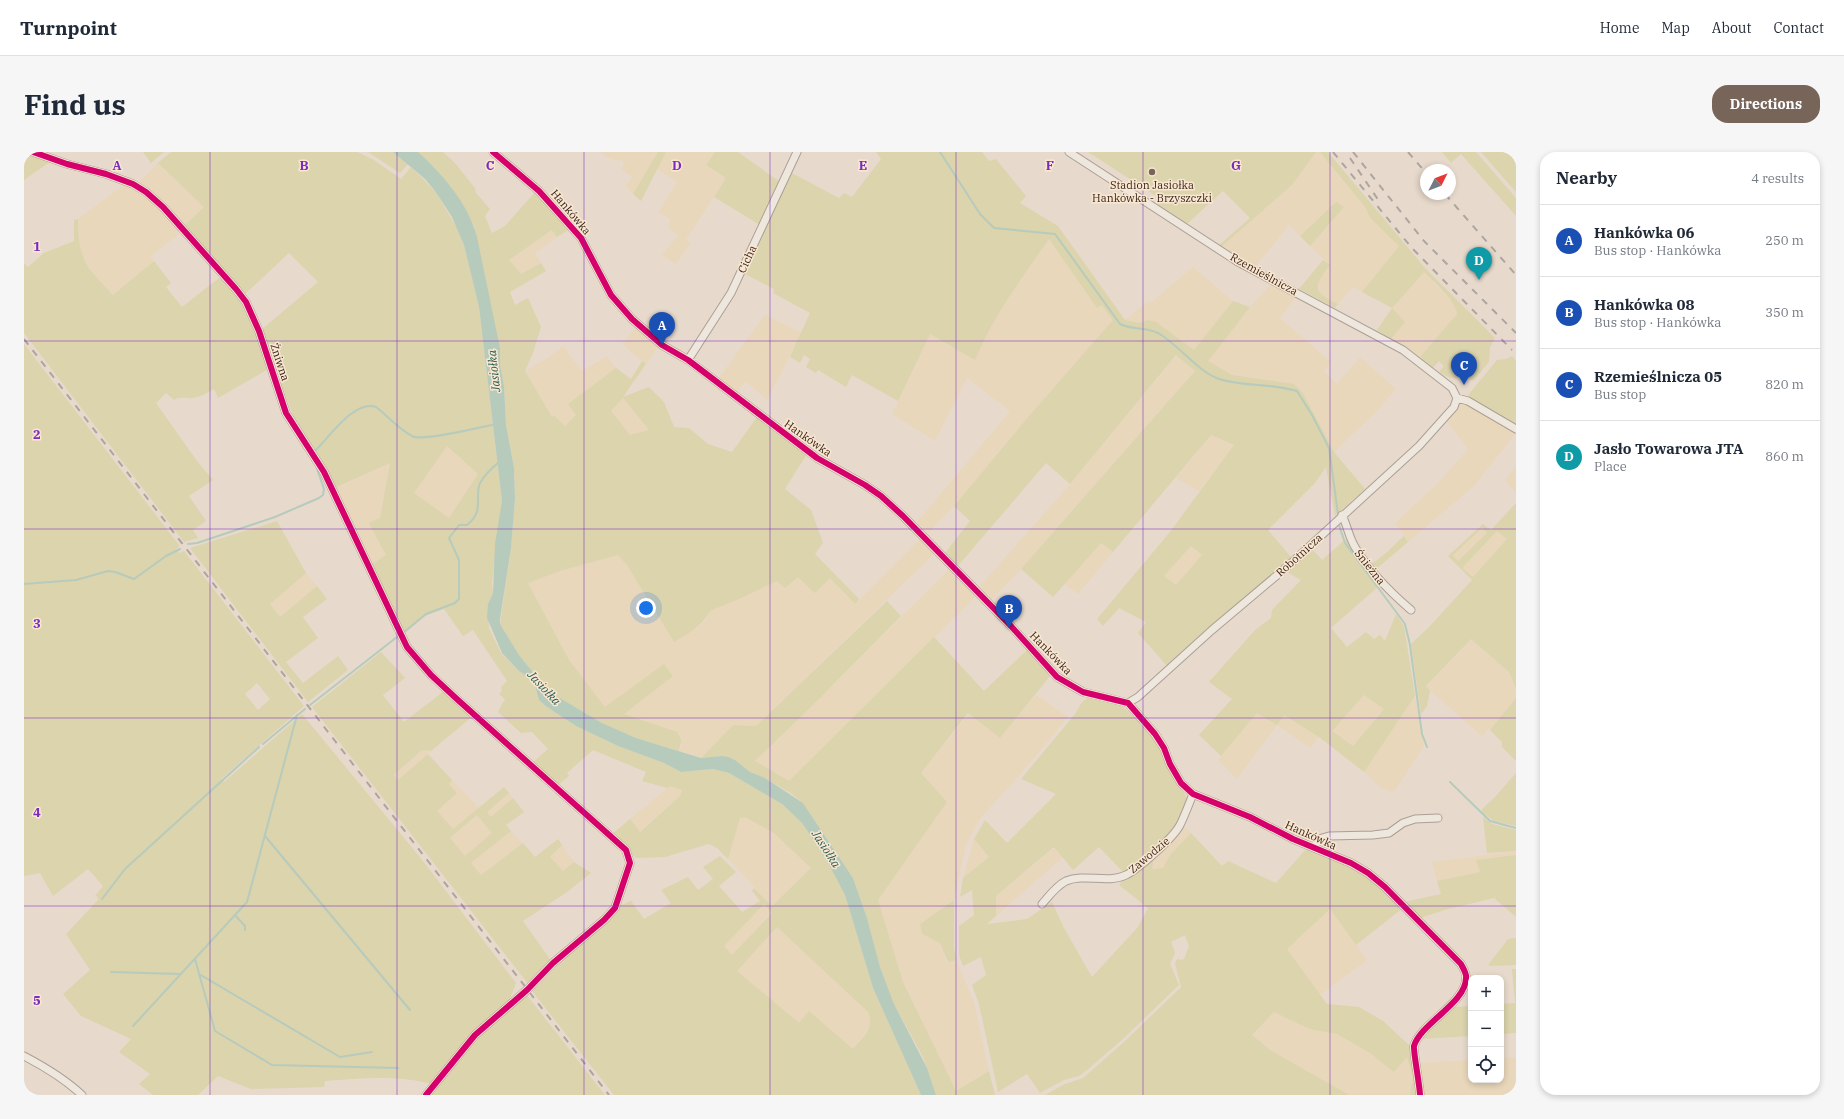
<!DOCTYPE html>
<html lang="en">
<head>
<meta charset="utf-8">
<style>
  :root { --surface:#fff; --page:#f6f6f7; --text:#1f2937; --muted:#747a83; --line:#e0e1e3; --accent:#78655a }
  body { margin:0; font-family:"IBM Plex Serif",serif; background:var(--page); color:var(--text) }
  .controls { position:absolute; right:12px; bottom:12px; display:grid; overflow:hidden; border-radius:8px; box-shadow:0 2px 6px #0003 }
  .controls button { width:36px; height:36px; display:grid; place-items:center; padding:0; border:0; border-bottom:1px solid var(--line); background:var(--surface); color:var(--text); font:20px sans-serif }
  .compass { position:absolute; left:1396px; top:12px; width:36px; height:36px; border-radius:50%; background:var(--surface); box-shadow:0 2px 6px #0003; rotate:48deg }
  .you { position:absolute; left:622px; top:456px; width:14px; height:14px; margin:-10px; border:3px solid #fff; border-radius:50%; background:#1a73e8; box-shadow:0 0 0 6px #1a73e833 }
  .badge { display:grid; place-items:center; width:26px; height:26px; border-radius:50%; background:var(--accent); color:#fff; font-size:13px; font-weight:700 }
  .pin { position:absolute; translate:-50% -33px; filter:drop-shadow(0 1px 2px #0008) }
  .pin::after { content:''; position:absolute; top:21px; width:14px; height:12px; background:inherit; clip-path:polygon(0 0,100% 0,50% 100%) }
  .list { margin:0; padding:0; list-style:none }
  h2 { display:flex; justify-content:space-between; align-items:center; height:52px; margin:0; padding:0 16px; font-size:17px }
  h2 small { font-size:13px; font-weight:400; color:var(--muted) }
  .list li { display:grid; grid-template-columns:26px 1fr auto; gap:12px; align-items:center; box-sizing:border-box; height:72px; padding:0 16px; border-top:1px solid var(--line) }
  .list b { display:block; font-size:15px; white-space:nowrap }
  .list p { margin:0; font-size:13px; white-space:nowrap; color:var(--muted) }
  .list em { font-size:13px; font-style:normal; color:var(--muted) }
  .icon { flex:none; width:22px; height:22px; fill:none; stroke:currentColor; stroke-width:2; stroke-linecap:round; stroke-linejoin:round }
  .map { position:relative; flex:none; width:1492px; height:943px; overflow:hidden; border-radius:16px }
  header { display:flex; align-items:center; gap:24px; box-sizing:border-box; height:56px; padding:0 20px; background:var(--surface); border-bottom:1px solid var(--line) }
  header strong { font-size:19px }
  nav { display:flex; gap:22px; margin-inline-start:auto; font-size:14px }
  .intro { display:flex; align-items:center; justify-content:space-between; box-sizing:border-box; height:96px; padding:0 24px }
  h1 { margin:0; font-size:28px }
  .button { padding:10px 18px; border-radius:16px; background:var(--accent); color:#fff; font-size:14px; font-weight:700 }
  main { display:flex; gap:24px; padding:0 24px }
  aside { flex:1; background:var(--surface); border-radius:16px; box-shadow:0 2px 6px #0003 }
  .map>svg:first-child { display:block }
  .farmland { fill:#e8d7bb }
  .green { fill:#dbd4ad; fill-rule:evenodd }
  .water { fill:#b7cbbc }
  .lines { fill:none; stroke-linecap:round; stroke-linejoin:round }
  .stream { stroke:#b7cbbc; stroke-width:2 }
  .minor-casing { stroke:#ac9f95; stroke-width:9 }
  .minor { stroke:#eee7de; stroke-width:7 }
  .rail { stroke:#ada59e; stroke-width:2; stroke-dasharray:7 7; stroke-linecap:butt }
  .cycleway-casing { stroke:#f9e7d1; stroke-width:8 }
  .cycleway { stroke:#d6006c; stroke-width:6 }
  .grid { fill:none; stroke:#7b2cbf; stroke-width:1; stroke-opacity:0.55 }
  .poi-dot { fill:#78655a; stroke:#f9e7d1; stroke-width:1.5 }
  .labels { text-anchor:middle; stroke-width:3; stroke-linejoin:round; paint-order:stroke }
  .poi-label { font-size:11px; fill:#3c261c; stroke:#f9e7d1 }
  .street-label { font-size:11px; fill:#3c261c; stroke:#f9e7d1 }
  .water-label { font-size:12px; font-style:italic; fill:#295d51; stroke:#f9e7d1 }
  .grid-label { font-size:13px; text-anchor:middle; font-weight:bold; fill:#7b2cbf; stroke:#f9e7d1; stroke-width:3; stroke-linejoin:round; paint-order:stroke }
</style>
</head>
<body>
<header>
<strong>Turnpoint</strong>
<nav><a>Home</a><a>Map</a><a>About</a><a>Contact</a></nav>
</header>
<div class="intro"><h1>Find us</h1><a class="button">Directions</a></div>
<main>
<div class="map">
<svg width="1492" height="943" viewBox="0 0 1492 943">
  <rect width="100%" height="100%" fill="#e7dacc"/>
  <path class="farmland" d="M577,0H634L609,42L601,34L608,25L597,17L600,11L596,7L594,9L581,4Z
    M642,0H691L682,13L702,26L662,88L667,91L652,112L638,103L654,83L644,75L646,67L634,60L653,30L633,17Z
    M1292,0H1296L1342,56L1346,66L1375,94L1338,140L1329,135L1314,152L1301,146L1296,141L1293,131L1294,128L1306,113L1286,94L1319,56L1312,50L1276,84L1265,73L1231,115L1196,96L1268,33Z
    M134,11L180,55L159,75L113,32Z
    M101,32L118,40L130,50L156,81L127,104L130,109L89,143L68,120L58,104L54,90V67Z
    M529,78L533,85L511,101L517,111L497,122L485,108Z
    M1025,87L1073,156L1078,153L1090,168L1000,270L930,354L904,381L893,370L986,259L943,226L911,289L868,262L906,182L951,208L958,190L981,150Z
    M1169,115L1209,149L1170,199L1132,170L1124,168L1115,171L1101,168L1124,149L1126,151Z
    M1400,120L1428,150L1433,157V162L1396,205L1382,195L1367,187L1380,170L1368,156Z
    M1248,131L1272,145L1256,166L1307,210L1300,219L1313,232L1336,205L1372,237L1353,259L1310,300L1279,241L1270,232L1208,223L1183,209L1226,155Z
    M741,163L778,181L743,248L721,229L712,241L694,227Z
    M612,175L636,192L622,212L598,192Z
    M539,194L558,219L583,204L592,216L544,252L552,263L541,274L530,263L528,265L501,219L525,205Z
    M1153,203L1171,219L997,417L968,447L956,434L1046,332Z
    M599,246L625,278L606,283L587,259Z
    M1438,251H1441L1492,281L1449,335L1384,390L1371,371L1416,329L1444,297L1422,268Z
    M1187,283L1210,294L1175,339L1152,326Z
    M423,294L454,322L425,366L390,341Z
    M366,311L356,366L363,403L347,413L310,336Z
    M1492,314V340L1481,329Z
    M1458,376L1463,381L1434,409L1429,403Z
    M1473,379L1484,387L1449,425L1439,417L1440,414Z
    M896,387L910,402L732,574L709,573L677,606L655,599L657,595L653,580L599,562L649,524L640,513L581,555L545,508L504,431L536,419L594,403L603,413L650,490L674,475L682,468L686,459L715,447L753,429L774,425L806,426L831,452Z
    M1077,391L1089,400L1054,442L1040,432Z
    M1167,394L1178,403L1152,433L1140,424Z
    M925,417L952,444L765,629L731,609L791,551Z
    M282,421L293,434L256,465L246,451Z
    M1447,487L1485,520L1492,536V546L1466,578L1464,577L1458,584L1402,535Z
    M1012,543L1044,565L994,625L958,664L951,675L942,693L930,748L896,772L898,782L916,791L923,810L932,808L950,850L965,919L932,939L879,830L854,748L923,650L897,621L945,562L976,586Z
    M1340,543L1360,556L1329,594L1308,579Z
    M1391,544L1400,594L1370,640L1357,636L1340,620Z
    M1233,561L1240,565L1260,563L1295,585L1286,596L1253,573L1213,627L1194,608Z
    M398,598L407,599L374,629L370,623Z
    M428,628L455,656L429,677L413,659L433,641L425,632Z
    M646,634L658,639L656,644L615,680L606,667Z
    M485,641L489,646L467,665L463,660Z
    M453,663L468,681L441,704L426,687Z
    M718,665L726,666L750,681L787,716L748,754L704,707L716,666Z
    M1158,672L1167,681L1146,703L1139,716L1127,717L1130,703Z
    M487,679L499,691L457,723L447,711Z
    M950,687L965,705L939,726Z
    M538,693L550,710L539,720L525,705Z
    M1031,695L1039,705L972,764V744Z
    M1492,699V703L1452,708L1456,720L1413,729L1408,710Z
    M740,752L748,760L709,803L699,794Z
    M1306,757L1343,808L1296,843L1263,797Z
    M753,775L844,860L847,868V873L829,897L785,859L775,872L713,819Z
    M1250,860L1279,874L1290,878L1313,882L1346,901L1370,920L1383,905L1389,926L1386,943H1325L1246,898L1228,883Z
    M1492,905V943H1400L1394,911L1447,908V928H1477V906Z"/>
  <path class="green" d="M0,0H3L27,9L0,28Z
    M119,0H140L127,11Z
    M147,0H333L350,8L377,27L387,15L411,39L435,79L440,93L455,155L478,349L468,431L469,441L464,452L465,476L477,501L494,518L510,530L515,548L523,555L552,574L594,594L640,611L657,620L689,617L705,621L758,652L778,671L802,707L821,743L849,836L897,943H590L508,839L593,755L607,749L620,767L647,751L637,738L664,725L674,738L689,727L679,715L696,704L712,720L695,734L718,760L736,749L728,739L730,736L748,754L787,716L750,681L721,665L716,666L704,707L693,696L685,692L641,705L612,706L587,683L606,667L616,680L656,644L658,638L646,634L643,636L618,629L622,620L569,598L543,621L545,624L533,634L507,612L524,597L508,580L497,581L474,560L481,547L475,542L478,539L477,535L483,529L449,478L439,484L420,457L401,464L381,481L347,413L362,403L345,371L356,366L366,311L310,336L299,310L270,266L237,178L294,130L265,101L220,143L159,75L180,55L134,11ZM423,294L454,322L425,366L390,341ZM740,752L748,761L708,803L700,794ZM753,775L844,860C851,877 839,884 829,897L785,859L775,871L713,819Z
    M344,0H369L384,12L376,21Z
    M394,0H419L430,10L451,36L452,41L466,57L461,64L468,81L481,74L512,39L546,77L533,85L528,78L485,108L497,122L517,111L522,119L486,140L491,153L504,146L517,175L509,201L501,219L528,265L530,263L541,274L552,263L544,252L592,216L607,227L618,209L622,212L599,245L625,235L640,250L650,275L665,276L684,292L708,300L733,265L737,267L783,302L761,337L787,358L799,391L791,402L835,447L831,452L806,426L791,441L774,425L761,436L753,429L715,447L686,459C678,474 665,481 650,490L603,413L594,403L536,419L504,431L545,508L581,555L640,512L649,524L600,562L653,580L657,588L655,599L612,586L578,571L524,539L495,503L476,472L487,396L491,347L490,316L482,273L480,234L476,213L475,196L450,74L426,34ZM599,246L625,278L606,283L587,259Z
    M634,0H642L617,49L609,42Z
    M691,0H714L756,30L736,73L690,45L702,26L682,13Z
    M852,0H958L965,9L972,7L1002,44L996,51L1034,74L1101,168L1115,171L1124,168L1132,170L1170,198L1209,149L1226,155L1184,209L1208,223L1270,232L1279,241L1310,300L1341,337L1311,364L1302,315L1291,331L1244,378L1267,405L1144,515L1114,481L1122,470L1095,456L1079,474L1073,467L1146,380L1210,293L1187,283L1089,400L1077,391L1029,445L997,417L1171,219L1152,203L1046,332L1022,311L933,415L921,401L946,369L930,354L1000,270L1089,168L1078,153L1073,156L1025,87C998,126 969,164 951,208L906,182L874,249L828,223L822,235L794,218L792,221L782,215L786,207L780,203L776,211L766,205L786,161L749,141L750,137L719,121L768,21L815,46L820,41L828,45L857,7ZM1167,394L1178,403L1152,433L1140,424Z
    M1064,0H1292L1268,33L1196,96L1194,94L1226,66L1199,39L1163,72L1130,53L1135,46Z
    M1296,0H1304L1401,116L1471,186L1466,195L1465,210L1450,228H1447L1440,224C1429,229 1425,225 1415,220L1420,214L1415,209L1409,216L1396,205L1433,162C1433,150 1409,129 1400,120L1368,156L1381,170L1367,187L1353,178L1368,156L1338,140L1375,94L1346,66L1342,56Z
    M1418,0H1452L1492,46V64L1437,2L1427,11Z
    M1457,0H1492V40Z
    M1312,50L1320,55L1286,94L1276,84Z
    M54,67C54,86 55,104 68,120C74,128 82,135 89,143L130,109L147,131L142,135L158,155L195,126H198C204,132 210,138 215,145C229,165 237,193 244,216L241,219L194,246L190,237C183,241 176,245 169,246C161,247 157,244 150,248L142,241L132,251L173,309L189,328L165,344L182,369L169,378L174,386L160,390L0,181V111L4,115L20,101L50,89V68Z
    M1299,108L1306,113C1290,134 1287,140 1314,152L1311,156L1275,137Z
    M0,192L155,393V395L152,397L156,401L160,399L280,554L197,627L200,630L278,562L399,709L492,831L485,849L441,889L409,932C371,923 339,926 301,929L300,935L227,937L194,924L174,943H129L115,932L126,922L95,900L107,887L57,864L39,842L66,818L42,782L74,748L73,744H71L79,734L64,717L29,744L16,721L0,724ZM233,531L246,547L234,558L221,542Z
    M1488,204L1492,209V274L1444,245L1445,242L1473,208L1482,207Z
    M1492,351V536L1485,520L1447,487L1402,534L1406,539L1403,554L1397,562L1387,492L1405,475L1448,428L1424,404L1459,372L1467,378ZM1458,376L1463,381L1434,409L1429,403ZM1473,379L1483,387L1449,425L1439,417L1440,414Z
    M253,369L282,421L246,452L256,465L293,434L303,447L279,465L294,486L262,510L279,531L314,504L324,518L284,550L166,396Z
    M1380,384L1384,390L1351,418L1345,413C1358,406 1369,394 1380,384Z
    M1324,385L1355,431V434L1307,476L1323,495L1342,480L1350,487L1356,483L1361,489L1372,462L1380,474L1391,544L1340,620L1295,585L1260,563L1253,573L1233,561L1197,604L1175,583L1208,547L1185,530L1231,478L1247,466L1248,458L1277,428L1263,420L1287,396L1298,408ZM1340,543L1360,557L1329,594L1308,579Z
    M863,449L877,464L791,551L731,609L765,629L910,485L960,539L1004,497L1026,524L976,586L944,561L897,621L923,650L854,748L879,830L932,939L965,919L971,943H912L899,905L870,852L856,815L843,766L829,726L779,651L768,642L741,626L726,620L711,608L698,604L677,606L709,573L732,574Z
    M357,500L381,526L359,543L380,570L420,539L449,564L407,599L398,598L370,623L374,628L404,602L428,628L425,632L433,641L413,659L429,677L480,635L485,641L463,660L467,665L489,646L500,660L482,673L487,679L447,711L457,723L499,691L511,705L534,687L538,693L526,705L539,719L550,710L567,721L543,740L499,769L528,810L505,833L288,555ZM453,663L468,681L441,704L426,686Z
    M1064,546L1098,554L1117,571L1131,588L1163,647L1154,671L1136,693L1100,721L1075,695L1049,718L1030,695L972,744V764L963,772L1003,767L1028,750L1040,776L1068,825L1114,775L1124,756L1095,733L1101,725L1130,703L1128,717L1139,716L1146,703L1167,681L1198,714L1204,709L1252,731L1283,696C1303,704 1324,711 1342,723C1356,733 1367,745 1379,756L1332,793L1306,757L1263,797L1303,852L1335,855L1359,869L1386,894L1388,898L1393,943H1386L1389,926L1383,905L1370,920L1346,901L1313,882L1290,878L1279,874L1250,860L1228,883L1246,898L1325,943H1021L1041,932L1059,926L1100,890L1157,835L1151,811L1154,806L1155,808L1160,807L1165,794L1161,783L1147,790L1151,801L1146,812L1155,833L1099,887L1063,918L1055,924L1040,928L1016,941L1003,922L974,940L955,852L948,833L962,823L957,805L939,814L935,803V774L950,763L948,738L936,745L939,726L965,705L950,687L961,668L983,691L1032,642L997,627L1051,562L1058,550Z
    M1492,546V609L1478,595V590L1466,578Z
    M1492,621V674L1470,669L1458,660V657L1471,645Z
    M1459,665L1468,672L1492,678V699L1463,701Z
    M1492,703V765L1470,746L1424,757L1396,766L1380,750L1417,742L1413,729L1456,720L1452,708Z
    M930,748V796L932,808L924,810L916,791L898,782L896,772Z
    M1492,786V813L1467,814L1464,813L1484,787Z
    M1488,817H1492V881L1477,882V852L1491,851Z
    M502,842L581,943H405L444,893Z
    M1447,854V884L1398,887L1429,855Z"/>
  <path class="water" d="M369,0H394C419,23 444,51 453,85L476,196V213L480,234L482,273L490,316L491,347L487,396L476,467V472L495,503L524,539L578,571L612,586L677,606L698,604L704,605L711,608L726,620L741,626L779,651L829,726L843,766L856,815L870,852L903,916L912,943H897L849,836L821,743L802,707L778,671L758,652L705,621L689,617L657,620L640,611L594,594L552,574L523,555L515,548L510,530L494,518L478,501L463,466L464,452L469,441L471,392L478,349L455,155L440,93L428,65L411,39L401,27Z"/>
  <g class="lines">
    <path class="stream" d="M916,0L956,62L970,76L1031,82L1096,172C1107,178 1122,175 1134,181C1155,193 1174,220 1195,227C1220,235 1247,231 1273,239L1288,263L1305,296L1314,362
      M292,298C305,285 331,247 352,255C364,264 374,277 388,284C399,290 457,275 472,272
      M1315,373L1321,391L1381,472L1386,493L1398,582L1403,595
      M164,392L173,391L251,365L295,346L299,343L300,337L291,311
      M0,432L52,428L84,419L91,420L110,427L142,404L156,397
      M379,481L402,462L431,451L435,447V408L425,386L435,373H443C461,359 450,346 456,331C460,324 469,315 475,310
      M286,553L373,485
      M239,592L281,557
      M1426,630L1466,669L1492,676
      M241,684L386,858
      M78,747L101,717L235,595
      M211,763L221,774V778
      M171,807L191,879L248,913L374,916
      M87,820L156,822
      M175,822L316,905L348,900
      M109,874L223,750L273,563"/>
    <g class="minor-casing">
      <path id="minor" d="M9,0L43,12L82,22L109,32L122,40L139,55L212,137L222,150L235,179L262,261L300,320L383,495L407,523L435,549L602,698L606,711L591,756L580,768L529,811L503,838L451,883L402,943
        M469,0L515,39L557,86L587,143L608,167L638,193L664,208L793,306L841,333L857,344L879,364L986,473L1033,525L1059,540L1104,551L1131,582L1140,596L1146,612L1157,631L1169,642L1226,665L1269,687L1327,711L1344,721L1361,735L1437,812C1439,816 1443,822 1442,826C1442,851 1397,871 1390,894C1389,898 1396,935 1396,943
        M1045,0L1214,110L1379,198L1428,236L1433,246L1430,255L1395,294L1264,414L1188,478L1114,545L1104,551
        M664,208L707,141L773,0
        M1433,246L1444,249L1492,277
        M1318,363C1323,373 1325,385 1331,395C1345,419 1366,440 1387,458
        M1289,695L1298,686L1305,684L1349,683L1365,681L1379,671L1391,667L1414,666
        M1018,752C1025,744 1032,734 1042,729C1061,721 1083,732 1102,723C1116,716 1149,686 1156,673C1161,663 1165,652 1169,642
        M0,904C21,915 41,927 58,943"/>
    </g>
    <use href="#minor" class="minor"/>
    <path class="rail" d="M1309,0L1387,95L1488,198
      M1329,0L1400,89L1492,181
      M1384,0L1402,21
      M1326,6L1355,49
      M1421,42L1492,123
      M0,187L585,943"/>
    <g class="cycleway-casing">
      <path id="cycleway" d="M9,0L43,12L82,22L109,32L122,40L139,55L212,137L222,150L235,179L262,261L300,320L383,495L407,523L435,549L602,698L606,711L591,756L580,768L529,811L503,838L451,883L402,943
        M469,0L515,39L557,86L587,143L608,167L638,193L664,208L793,306L841,333L857,344L879,364L986,473L1033,525L1059,540L1104,551L1131,582L1140,596L1146,612L1157,631L1169,642L1226,665L1269,687L1327,711L1344,721L1361,735L1437,812C1439,816 1443,822 1442,826C1442,851 1397,871 1390,894C1389,898 1396,935 1396,943"/>
    </g>
    <use href="#cycleway" class="cycleway"/>
  </g>
  <path class="grid" d="M186,0V943M373,0V943M560,0V943M746,0V943M932,0V943M1119,0V943M1306,0V943M0,189H1492M0,377H1492M0,566H1492M0,754H1492"/>
  <circle class="poi-dot" cx="1128" cy="20" r="4"/>
  <g class="labels">
    <g class="poi-label">
      <text x="1128" y="37">Stadion Jasiołka<tspan x="1128" dy="13">Hankówka - Brzyszczki</tspan></text>
    </g>
    <g class="street-label">
      <text transform="translate(547 60) rotate(50)" y="4">Hankówka</text>
      <text transform="translate(723 107) rotate(-65)" y="4">Cicha</text>
      <text transform="translate(1240 122) rotate(29)" y="4">Rzemieślnicza</text>
      <text transform="translate(256 210) rotate(72)" y="4">Żniwna</text>
      <text transform="translate(784 286) rotate(35)" y="4">Hankówka</text>
      <text transform="translate(1275 403) rotate(-42)" y="4">Robotnicza</text>
      <text transform="translate(1346 415) rotate(52)" y="4">Śnieżna</text>
      <text transform="translate(1027 501) rotate(46)" y="4">Hankówka</text>
      <text transform="translate(1287 683) rotate(24)" y="4">Hankówka</text>
      <text transform="translate(1125 703) rotate(-40)" y="4">Zawodzie</text>
    </g>
    <g class="water-label">
      <text transform="translate(470 219) rotate(-96)" y="4">Jasiołka</text>
      <text transform="translate(520 536) rotate(47)" y="4">Jasiołka</text>
      <text transform="translate(802 697) rotate(57)" y="4">Jasiołka</text>
    </g>
  </g>
  <g class="grid-label">
    <text x="93" y="18">A</text>
    <text x="280" y="18">B</text>
    <text x="466" y="18">C</text>
    <text x="653" y="18">D</text>
    <text x="839" y="18">E</text>
    <text x="1026" y="18">F</text>
    <text x="1212" y="18">G</text>
    <text x="13" y="99">1</text>
    <text x="13" y="287">2</text>
    <text x="13" y="476">3</text>
    <text x="13" y="665">4</text>
    <text x="13" y="853">5</text>
  </g>
</svg>
<div class="controls">
<button>+</button>
<button>−</button>
<button><svg class="icon" aria-label="locate" viewBox="0 0 24 24"><circle cx="12" cy="12" r="6"/><path d="M12 2v4M12 18v4M2 12h4M18 12h4"/></svg></button>
</div>
<svg class="compass" viewBox="-18 -18 36 36"><path d="M0-13l5 13h-10z" fill="#e53935"/><path d="M0 13l5-13h-10z" fill="#747a83"/></svg>
<div class="you"></div>
<div class="pin badge" style="left:638px;top:193px;background:#1a4fb4">A</div>
<div class="pin badge" style="left:985px;top:476px;background:#1a4fb4">B</div>
<div class="pin badge" style="left:1440px;top:233px;background:#1a4fb4">C</div>
<div class="pin badge" style="left:1455px;top:128px;background:#0f9aa8">D</div>
</div>
<aside>
<h2>Nearby<small>4 results</small></h2>
<ul class="list">
<li><span class="badge" style="background:#1a4fb4">A</span><div><b>Hankówka 06</b><p>Bus stop · Hankówka</p></div><em>250 m</em></li>
<li><span class="badge" style="background:#1a4fb4">B</span><div><b>Hankówka 08</b><p>Bus stop · Hankówka</p></div><em>350 m</em></li>
<li><span class="badge" style="background:#1a4fb4">C</span><div><b>Rzemieślnicza 05</b><p>Bus stop</p></div><em>820 m</em></li>
<li><span class="badge" style="background:#0f9aa8">D</span><div><b>Jasło Towarowa JTA</b><p>Place</p></div><em>860 m</em></li>
</ul>
</aside>
</main>
</body>
</html>
